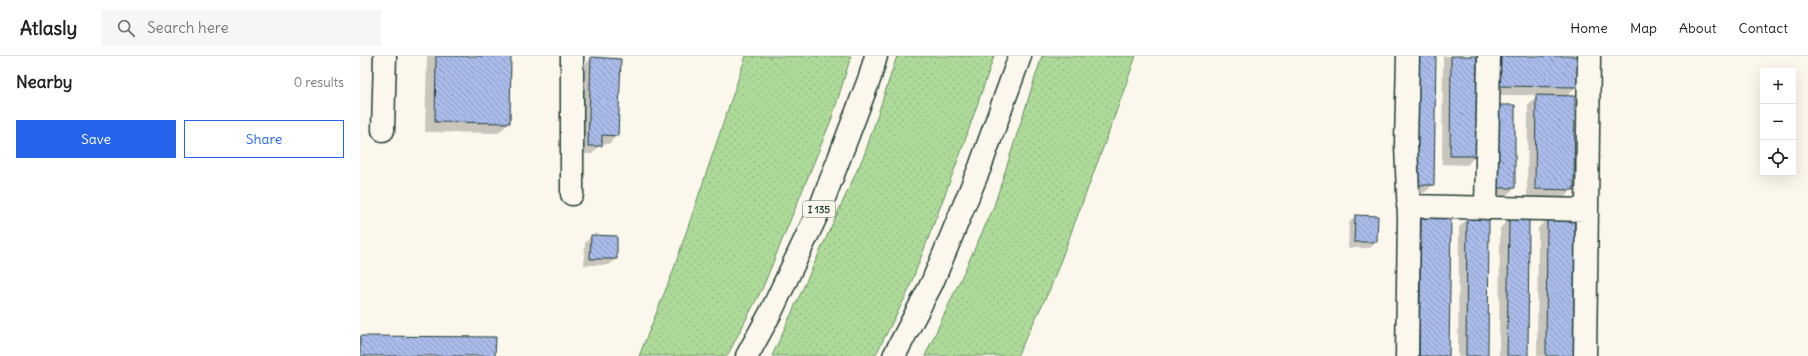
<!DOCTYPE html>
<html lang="en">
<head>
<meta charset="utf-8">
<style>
  :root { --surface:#fff; --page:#f6f6f6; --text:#222; --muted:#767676; --line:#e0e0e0; --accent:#2563eb }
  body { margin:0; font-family:Delius,sans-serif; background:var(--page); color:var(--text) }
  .controls { position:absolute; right:12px; top:12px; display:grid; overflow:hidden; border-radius:0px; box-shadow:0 4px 16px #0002 }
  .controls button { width:36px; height:36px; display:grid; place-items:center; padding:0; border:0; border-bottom:1px solid var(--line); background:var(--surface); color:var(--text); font:20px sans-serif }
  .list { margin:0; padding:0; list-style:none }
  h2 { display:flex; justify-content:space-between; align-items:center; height:52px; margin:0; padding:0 16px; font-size:17px }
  h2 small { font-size:13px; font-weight:400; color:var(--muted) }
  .actions { display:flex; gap:8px; padding:12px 16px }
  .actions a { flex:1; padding:9px 0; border:1px solid var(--accent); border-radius:0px; text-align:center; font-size:14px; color:var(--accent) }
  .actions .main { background:var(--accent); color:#fff }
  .icon { flex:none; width:22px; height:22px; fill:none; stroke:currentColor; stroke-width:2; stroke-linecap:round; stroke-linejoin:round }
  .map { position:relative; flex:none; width:1448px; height:300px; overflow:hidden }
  header { display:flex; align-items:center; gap:24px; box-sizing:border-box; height:56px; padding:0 20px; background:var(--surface); border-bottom:1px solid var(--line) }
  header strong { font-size:19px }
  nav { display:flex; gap:22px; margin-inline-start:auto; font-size:14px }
  .search { width:280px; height:36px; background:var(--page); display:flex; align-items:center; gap:10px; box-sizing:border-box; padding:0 14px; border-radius:0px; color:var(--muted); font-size:15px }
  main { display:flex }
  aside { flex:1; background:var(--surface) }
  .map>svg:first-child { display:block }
  .grass { fill:url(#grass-dots); stroke:#668c66 }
  .shadow { fill:#0003 }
  .building { fill:url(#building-back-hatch); stroke:#1f3d34 }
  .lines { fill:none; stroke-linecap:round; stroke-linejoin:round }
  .minor-casing { stroke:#1f3d34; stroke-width:25 }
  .highway-casing { stroke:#1f3d34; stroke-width:25 }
  .minor { stroke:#fbf7ec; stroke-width:22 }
  .highway { stroke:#fbf7ec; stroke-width:22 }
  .labels { text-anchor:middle; stroke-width:3; stroke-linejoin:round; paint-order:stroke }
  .shield { fill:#fbf7ec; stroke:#61756b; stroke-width:1 }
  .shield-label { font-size:10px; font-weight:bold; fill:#1f3d34 }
</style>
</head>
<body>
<header>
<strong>Atlasly</strong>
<div class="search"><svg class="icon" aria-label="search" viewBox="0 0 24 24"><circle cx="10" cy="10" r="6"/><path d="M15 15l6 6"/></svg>Search here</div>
<nav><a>Home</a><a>Map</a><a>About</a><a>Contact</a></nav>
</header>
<main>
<aside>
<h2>Nearby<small>0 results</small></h2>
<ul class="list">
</ul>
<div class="actions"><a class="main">Save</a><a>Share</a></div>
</aside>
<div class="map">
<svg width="1448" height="300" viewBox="0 0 1448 300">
  <defs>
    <pattern id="grass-dots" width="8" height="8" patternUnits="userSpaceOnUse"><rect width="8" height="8" fill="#aeda99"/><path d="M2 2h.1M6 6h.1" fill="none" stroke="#95bc84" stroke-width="1.8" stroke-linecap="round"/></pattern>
    <pattern id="building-back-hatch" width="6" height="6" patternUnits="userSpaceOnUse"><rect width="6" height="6" fill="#abbbea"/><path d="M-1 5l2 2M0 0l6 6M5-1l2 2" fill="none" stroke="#8b99be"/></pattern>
  </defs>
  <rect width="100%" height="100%" fill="#fbf7ec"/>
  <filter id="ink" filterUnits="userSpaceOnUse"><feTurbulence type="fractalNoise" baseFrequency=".025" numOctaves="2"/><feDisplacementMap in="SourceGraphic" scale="8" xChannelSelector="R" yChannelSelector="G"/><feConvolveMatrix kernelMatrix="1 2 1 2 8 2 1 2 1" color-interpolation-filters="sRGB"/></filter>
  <g filter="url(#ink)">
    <path class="grass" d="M386,0H491L472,62L403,231L367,300H279L312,218Z
      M537,0H634L601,96L547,238L515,300H412L505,97Z
      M682,0H776L750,73L690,233L657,300H565L633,153Z"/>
    <path class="shadow" d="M67,0H150L149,67L138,77L65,76Z
      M1075,0L1073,129L1064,137H1042Z
      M1083,0H1116L1115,100L1107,109L1082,108Z
      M1125,0H1217L1216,31L1206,41L1213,133L1204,142L1167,141L1168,49L1178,39H1125Z
      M231,2L257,79L249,88H241L232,98H220L223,11Z
      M1123,59L1154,132L1145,141H1122Z
      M995,160L1016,186L1010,192H988L989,167Z
      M1062,161L1088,300H1050L1052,172Z
      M1108,162L1127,300H1098L1099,171Z
      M1188,162L1213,300H1177L1178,172Z
      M1149,163L1167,300H1139L1140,172Z
      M231,180L256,203L249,209H224L225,187Z"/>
    <path class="building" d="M76,0H151L150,67L75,66Z
      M1052,0H1076L1074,129H1050Z
      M1091,0H1117L1116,100H1090Z
      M1134,0H1218L1217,31L1133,30Z
      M231,1L261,3L258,80L242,79V90H228Z
      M1176,39L1215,40L1214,134L1175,133Z
      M1131,49H1155V132H1131Z
      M995,159L1018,160L1017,186H994Z
      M1061,160L1091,161L1089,300H1059Z
      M1107,161H1129L1128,300H1106Z
      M1187,161H1215L1214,300H1186Z
      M1149,162H1169L1168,300H1147Z
      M231,179L257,180V203H230Z
      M0,280L136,281L135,300H0Z"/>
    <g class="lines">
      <g class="minor-casing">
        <path id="minor" d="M212,0V138
          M23,74L25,0
          M1048,150L1227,154
          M1126,152L1129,0
          M1047,300L1049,162L1046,89L1048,0
          M1225,300L1229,0"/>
      </g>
      <g class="highway-casing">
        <path id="highway" d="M387,300L411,256L461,150L510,21L516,0
          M534,300L572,227L620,111L660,0"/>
      </g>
      <use href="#minor" class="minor"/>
      <use href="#highway" class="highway"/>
    </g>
  </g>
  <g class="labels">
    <rect class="shield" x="443" y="145" width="32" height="16" rx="3"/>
    <g class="shield-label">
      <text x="459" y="157">I 135</text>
    </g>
  </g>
</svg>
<div class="controls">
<button>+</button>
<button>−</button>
<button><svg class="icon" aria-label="locate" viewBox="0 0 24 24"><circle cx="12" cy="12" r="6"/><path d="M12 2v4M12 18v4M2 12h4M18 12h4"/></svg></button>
</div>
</div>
</main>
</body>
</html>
